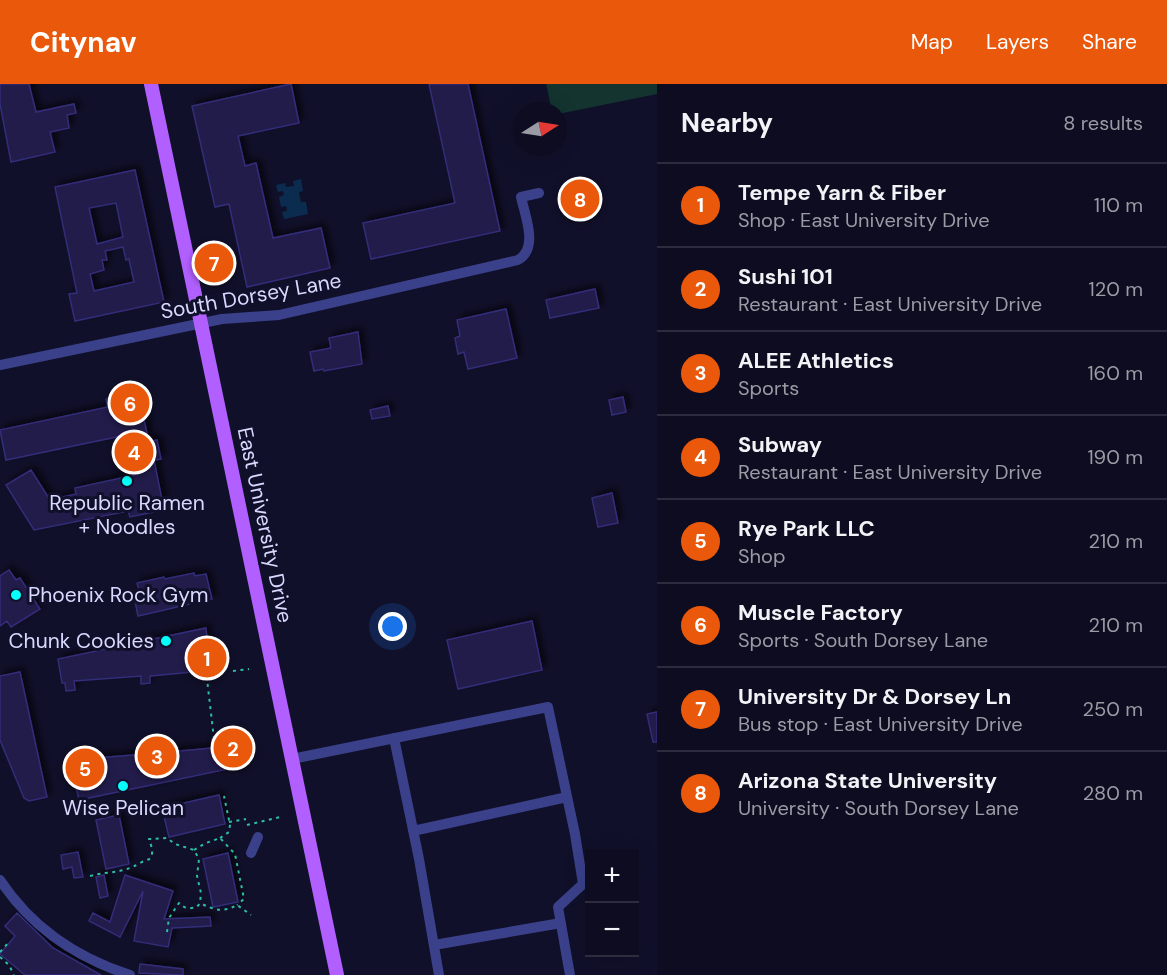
<!DOCTYPE html>
<html lang="en">
<head>
<meta charset="utf-8">
<style>
  :root { --surface:#0d0c20; --page:#161529; --text:#f1f3f6; --muted:#9a9ba5; --line:#2d2c3e; --accent:#ea580c }
  body { margin:0; font-family:"DM Sans",sans-serif; background:var(--page); color:var(--text) }
  .controls { position:absolute; right:18px; bottom:18px; display:grid; overflow:hidden; border-radius:0px; box-shadow:0 6px 24px #0002 }
  .controls button { width:54px; height:54px; display:grid; place-items:center; padding:0; border:0; border-bottom:2px solid var(--line); background:var(--surface); color:var(--text); font:30px sans-serif }
  .compass { position:absolute; left:513px; top:18px; width:54px; height:54px; border-radius:50%; background:var(--surface); box-shadow:0 6px 24px #0002; rotate:78deg }
  .you { position:absolute; left:393px; top:543px; width:21px; height:21px; margin:-15px; border:4px solid #fff; border-radius:50%; background:#1a73e8; box-shadow:0 0 0 9px #1a73e833 }
  .badge { display:grid; place-items:center; width:39px; height:39px; border-radius:50%; background:var(--accent); color:#fff; font-size:20px; font-weight:700 }
  .pin { position:absolute; translate:-50% -50%; border:3px solid #fff; box-shadow:0 2px 6px #0006 }
  .list { margin:0; padding:0; list-style:none }
  h2 { display:flex; justify-content:space-between; align-items:center; height:78px; margin:0; padding:0 24px; font-size:26px }
  h2 small { font-size:20px; font-weight:400; color:var(--muted) }
  .list li { display:grid; grid-template-columns:39px 1fr auto; gap:18px; align-items:center; box-sizing:border-box; height:84px; padding:0 24px; border-top:2px solid var(--line) }
  .list b { display:block; font-size:22px; white-space:nowrap }
  .list p { margin:0; font-size:20px; white-space:nowrap; color:var(--muted) }
  .list em { font-size:20px; font-style:normal; color:var(--muted) }
  .map { position:relative; flex:none; width:657px; height:891px; overflow:hidden }
  header { display:flex; align-items:center; gap:36px; box-sizing:border-box; height:84px; padding:0 30px; background:var(--accent); color:#fff }
  header strong { font-size:28px }
  nav { display:flex; gap:33px; margin-inline-start:auto; font-size:21px }
  main { display:flex }
  aside { flex:1; background:var(--surface) }
  .map>svg:first-child { display:block }
  .green { fill:#13342f }
  .water { fill:#0b2c4e }
  .building { fill:#201b4c; stroke:#332d78; stroke-width:1.5; fill-rule:evenodd; filter:url(#shadow) }
  .lines { fill:none; stroke-linecap:round; stroke-linejoin:round }
  .path { stroke:#2dbfa5; stroke-width:2; stroke-dasharray:3 4.5; stroke-linecap:butt }
  .minor { stroke:#3a418a; stroke-width:10 }
  .major { stroke:#b160ff; stroke-width:14 }
  .poi-dot { fill:#05fffa; stroke:#11102a; stroke-width:2 }
  .labels { text-anchor:middle; stroke-width:6; stroke-linejoin:round; paint-order:stroke }
  .street-label { font-size:21px; fill:#d9d9ff; stroke:#11102a }
  .poi-label { font-size:21px; fill:#d9d9ff; stroke:#11102a }
</style>
</head>
<body>
<header>
<strong>Citynav</strong>
<nav><a>Map</a><a>Layers</a><a>Share</a></nav>
</header>
<main>
<div class="map">
<svg width="657" height="891" viewBox="0 0 657 891">
  <defs>
    <filter id="shadow"><feDropShadow dx="4.5" dy="-4.5" stdDeviation="3" flood-color="#0009"/></filter>
  </defs>
  <rect width="100%" height="100%" fill="#11102a"/>
  <path class="green" d="M546,0H657V10L558,30V27H552Z"/>
  <path class="water" d="M301,95L303,107L299,108L301,118H306L308,130L284,135L282,128L287,127L286,122L281,123L279,113L284,111L283,107L278,108L276,101L285,99L286,103L294,102L293,97Z"/>
  <path class="building" d="M0,0H29L36,28L74,20L76,29L67,31L69,44L50,48L55,68L11,78L0,20Z
    M291,0L299,39L238,52L245,82L256,79L273,154L321,144L330,184L247,203L229,120L215,123L192,22Z
    M429,0H468L500,147L371,175L363,139L455,119Z
    M135,86L164,218L75,237L69,210L77,209L55,103ZM116,119L123,153L97,160L89,124ZM123,163L126,176L129,175L134,198L94,207L90,190L104,186L102,176H107L105,167Z
    M595,205L599,224L550,234L546,216Z
    M506,225L517,274L468,285L464,268L458,270L455,254L460,252L457,236Z
    M358,248L362,280L324,287L323,285L314,287L310,268L331,264L329,254Z
    M138,309L149,358L157,356L161,375L154,376L164,426L130,433L128,427L34,446L6,401L31,386L50,416L76,410L75,404L135,391L126,351L6,376L0,346L108,323L106,315Z
    M623,313L626,328L612,331L609,316Z
    M388,322L390,332L372,335L370,326Z
    M612,409L618,439L598,443L592,414Z
    M9,486L16,496L20,494L40,525L11,543L7,537L0,542V492Z
    M194,489L195,492L206,490L212,515L138,532L133,507L139,506L137,499L164,493L165,495Z
    M532,537L542,586L458,605L447,556Z
    M206,544L208,565H213L215,594H205L204,587L150,592V599L141,600V592L74,597L75,606L66,607L65,599H62L58,575Z
    M20,588L47,713L29,717L24,714L0,656V592Z
    M657,628V658H653L647,630Z
    M222,654L223,662L239,661V671L226,672L228,685L79,716L70,677H72V668L82,667V675L147,670V661H157L158,669L212,664V655Z
    M219,711L225,740L169,753L162,724Z
    M119,731L129,780L106,785L96,736Z
    M78,768L83,793L74,794L72,783L63,785L61,771Z
    M228,769L238,818L213,823L203,775Z
    M104,791L108,812L100,814L96,793Z
    M125,791L173,807L164,835L210,833L211,842L172,844L168,863L134,857L143,807L120,853L89,837L93,829L110,838Z
    M17,829L53,864L101,891H25L0,870L15,852L5,842Z
    M140,880L183,885V891L139,889Z"/>
  <g class="lines">
    <path class="path" d="M233,587L249,585
      M214,655L207,595L215,594V588L218,587
      M229,738L246,735
      M247,741L280,733
      M220,754L229,748L230,741L224,712
      M194,766L206,759L220,754L235,770L244,815L237,821
      M90,792C113,786 119,791 142,778C146,776 152,776 152,769C153,765 150,759 149,755L167,754L175,760L194,766L199,775L197,792L201,809L200,819
      M167,848L169,834L179,819C185,825 189,825 197,823L200,819C214,826 223,829 237,821L251,831
      M0,868L9,858
      M0,873L9,881L14,891"/>
    <path class="minor" d="M0,281L222,235L279,231L518,176C539,164 525,132 521,113L539,109
      M394,654L419,775L439,891
      M292,675L548,623L575,750L583,800L558,823L570,891
      M413,747L567,713
      M251,769L258,753
      M0,796C31,843 77,874 130,891
      M434,861L561,839"/>
    <path class="major" d="M151,0L337,891"/>
  </g>
  <g class="poi-dot">
    <circle cx="127" cy="397" r="6"/>
    <circle cx="16" cy="511" r="6"/>
    <circle cx="166" cy="557" r="6"/>
    <circle cx="123" cy="702" r="6"/>
  </g>
  <g class="labels">
    <g class="street-label">
      <text transform="translate(251 212) rotate(-10)" y="7">South Dorsey Lane</text>
      <text transform="translate(265 441) rotate(78)" y="7">East University Drive</text>
    </g>
    <g class="poi-label">
      <text x="127" y="426">Republic Ramen<tspan x="127" dy="24">+ Noodles</tspan></text>
      <text x="28" y="518" text-anchor="start">Phoenix Rock Gym</text>
      <text x="154" y="564" text-anchor="end">Chunk Cookies</text>
      <text x="123" y="731">Wise Pelican</text>
    </g>
  </g>
</svg>
<div class="controls">
<button>+</button>
<button>−</button>
</div>
<svg class="compass" viewBox="-18 -18 36 36"><path d="M0-13l5 13h-10z" fill="#e53935"/><path d="M0 13l5-13h-10z" fill="#9a9ba5"/></svg>
<div class="you"></div>
<div class="pin badge" style="left:207px;top:574px">1</div>
<div class="pin badge" style="left:233px;top:664px">2</div>
<div class="pin badge" style="left:157px;top:672px">3</div>
<div class="pin badge" style="left:134px;top:368px">4</div>
<div class="pin badge" style="left:85px;top:684px">5</div>
<div class="pin badge" style="left:130px;top:319px">6</div>
<div class="pin badge" style="left:214px;top:179px">7</div>
<div class="pin badge" style="left:580px;top:115px">8</div>
</div>
<aside>
<h2>Nearby<small>8 results</small></h2>
<ul class="list">
<li><span class="badge">1</span><div><b>Tempe Yarn &amp; Fiber</b><p>Shop · East University Drive</p></div><em>110 m</em></li>
<li><span class="badge">2</span><div><b>Sushi 101</b><p>Restaurant · East University Drive</p></div><em>120 m</em></li>
<li><span class="badge">3</span><div><b>ALEE Athletics</b><p>Sports</p></div><em>160 m</em></li>
<li><span class="badge">4</span><div><b>Subway</b><p>Restaurant · East University Drive</p></div><em>190 m</em></li>
<li><span class="badge">5</span><div><b>Rye Park LLC</b><p>Shop</p></div><em>210 m</em></li>
<li><span class="badge">6</span><div><b>Muscle Factory</b><p>Sports · South Dorsey Lane</p></div><em>210 m</em></li>
<li><span class="badge">7</span><div><b>University Dr &amp; Dorsey Ln</b><p>Bus stop · East University Drive</p></div><em>250 m</em></li>
<li><span class="badge">8</span><div><b>Arizona State University</b><p>University · South Dorsey Lane</p></div><em>280 m</em></li>
</ul>
</aside>
</main>
</body>
</html>
